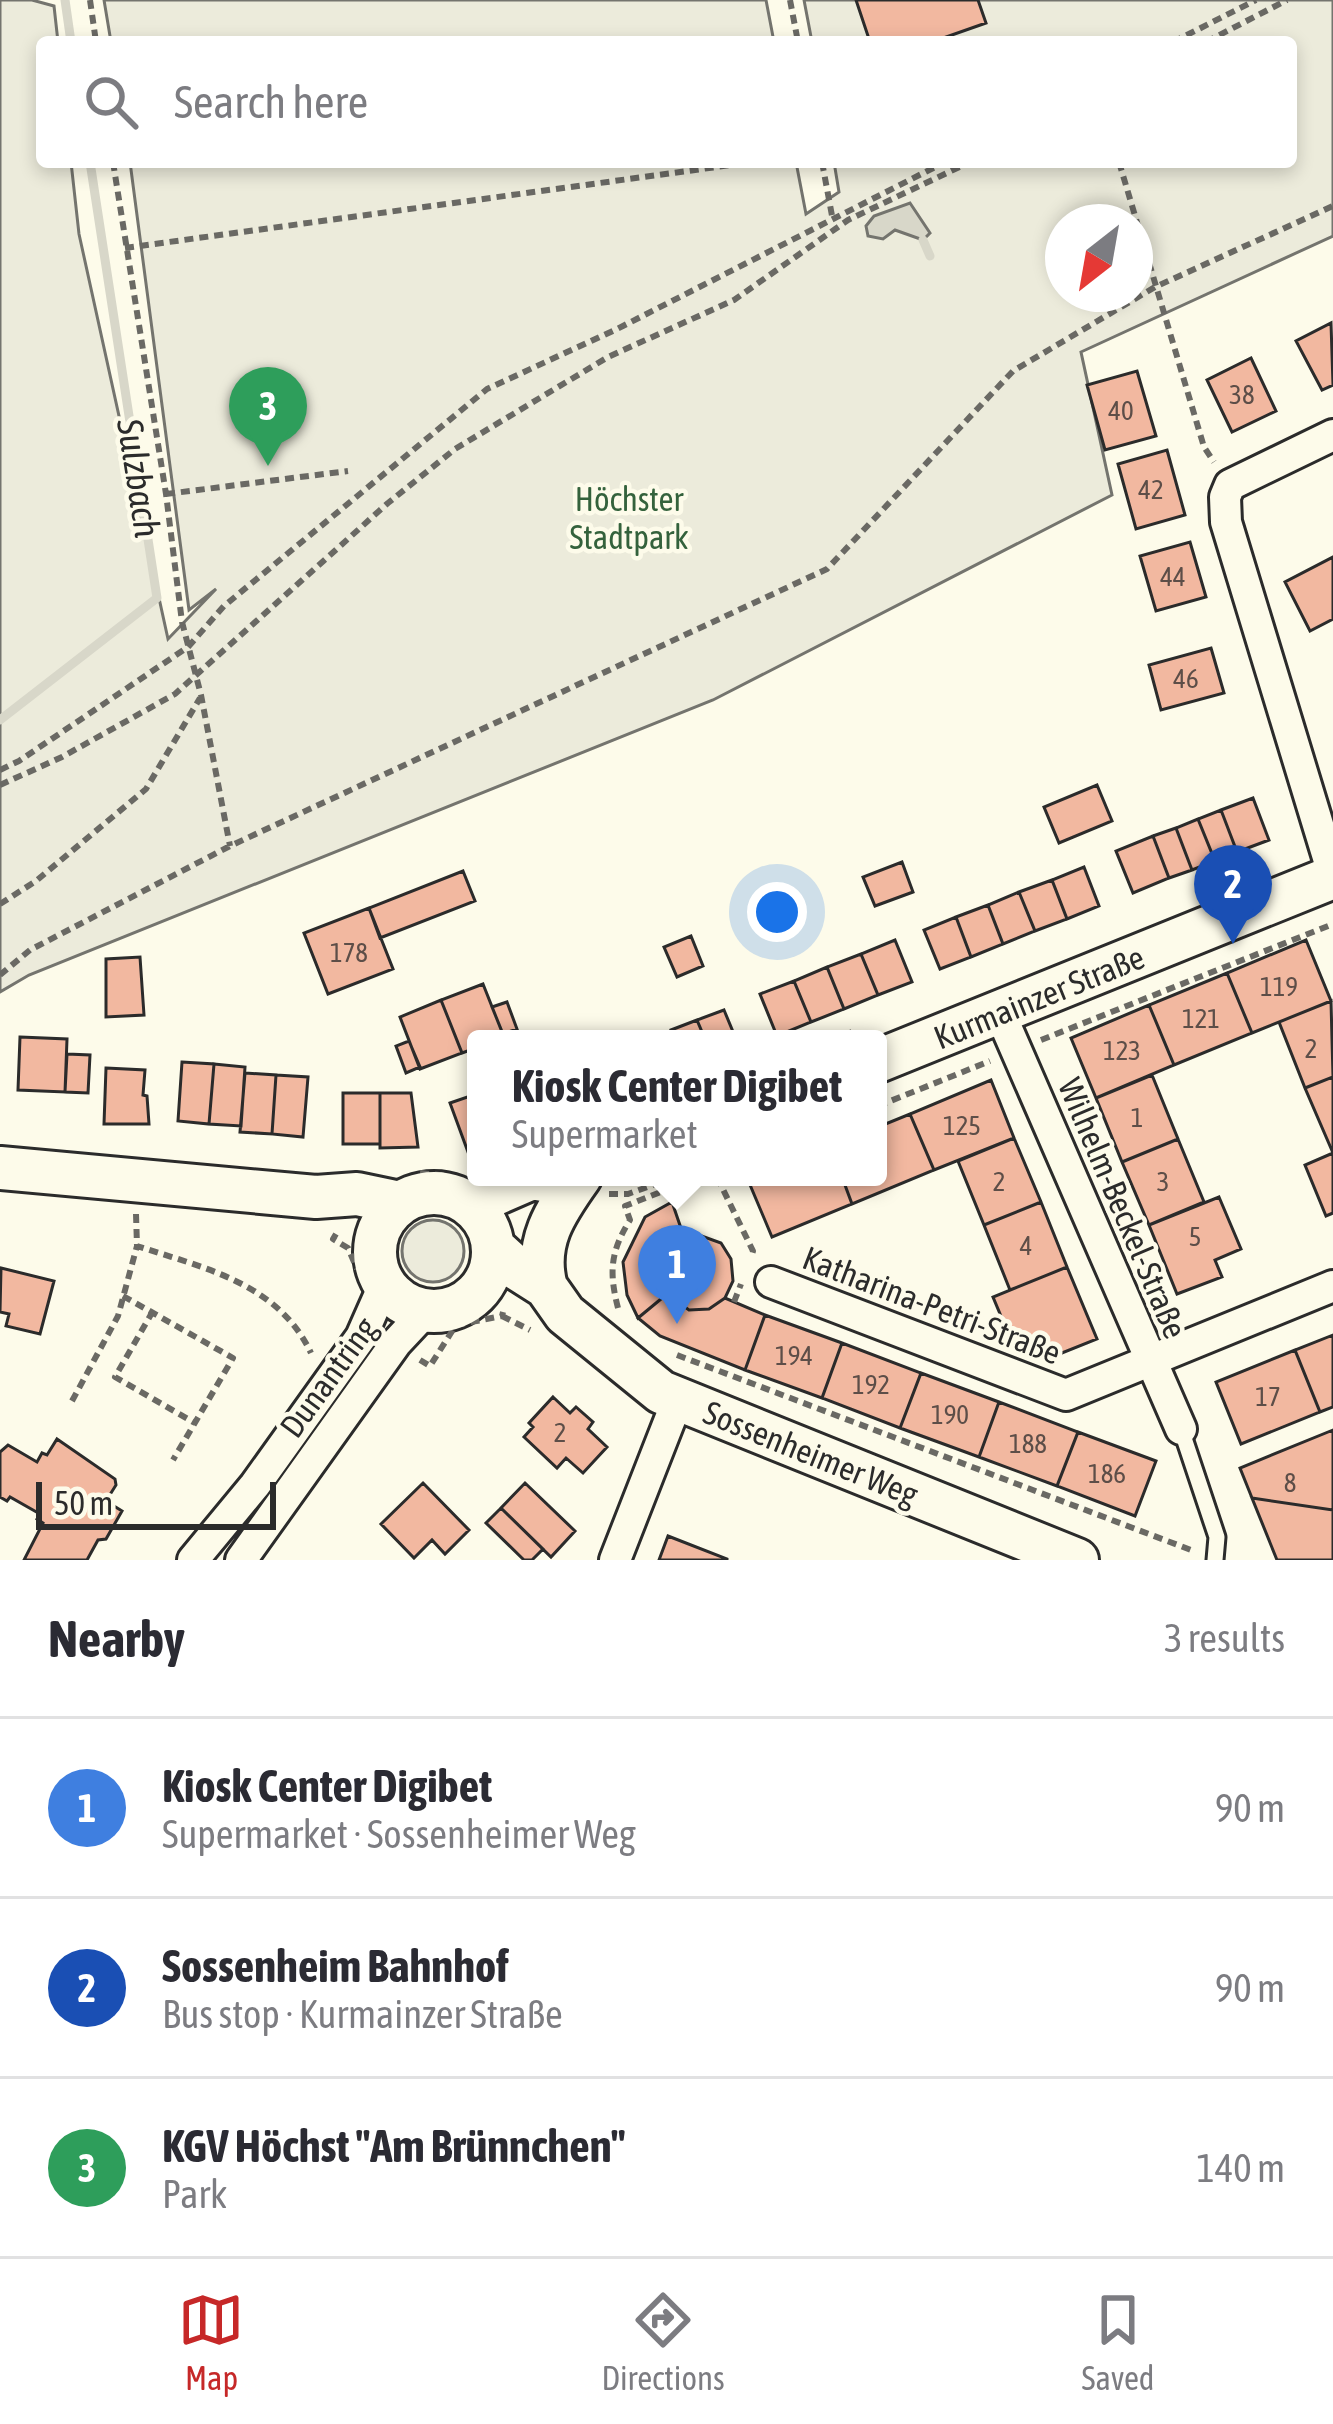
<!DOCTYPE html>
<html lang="en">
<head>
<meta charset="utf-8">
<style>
  :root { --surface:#fff; --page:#f2f2f3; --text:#2b2b33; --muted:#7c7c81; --line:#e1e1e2; --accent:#c62828 }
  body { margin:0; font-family:"Asap Condensed",sans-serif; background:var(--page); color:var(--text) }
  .compass { position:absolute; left:1045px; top:204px; width:108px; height:108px; border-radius:50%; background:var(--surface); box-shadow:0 6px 18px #0003; rotate:211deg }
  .scale { position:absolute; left:36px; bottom:30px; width:240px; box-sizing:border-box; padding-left:12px; border:6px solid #2b2b2b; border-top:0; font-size:33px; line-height:42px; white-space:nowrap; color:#2b2b2b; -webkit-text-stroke:9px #fdfbea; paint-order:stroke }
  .you { position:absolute; left:777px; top:912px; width:42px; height:42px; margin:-30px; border:9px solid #fff; border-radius:50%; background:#1a73e8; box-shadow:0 0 0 18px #1a73e833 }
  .badge { display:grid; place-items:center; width:78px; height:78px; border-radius:50%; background:var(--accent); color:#fff; font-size:39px; font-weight:700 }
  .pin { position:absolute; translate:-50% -99px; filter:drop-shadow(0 3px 6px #0008) }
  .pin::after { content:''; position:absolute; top:63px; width:42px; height:36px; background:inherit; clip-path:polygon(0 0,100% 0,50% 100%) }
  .popup { position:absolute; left:467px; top:1030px; width:420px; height:156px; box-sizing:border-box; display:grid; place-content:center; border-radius:12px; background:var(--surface); filter:drop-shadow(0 3px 9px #0005); font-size:39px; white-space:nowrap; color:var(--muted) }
  .popup b { font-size:45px; color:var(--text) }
  .popup::after { content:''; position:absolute; left:50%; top:100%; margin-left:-24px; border:24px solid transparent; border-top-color:var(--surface) }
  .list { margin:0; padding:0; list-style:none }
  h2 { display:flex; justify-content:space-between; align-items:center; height:156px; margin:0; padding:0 48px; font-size:51px }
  h2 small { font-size:39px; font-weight:400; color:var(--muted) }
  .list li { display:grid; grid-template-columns:78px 1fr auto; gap:36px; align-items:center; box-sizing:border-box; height:180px; padding:0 48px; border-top:3px solid var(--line) }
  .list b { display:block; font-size:45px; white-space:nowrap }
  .list p { margin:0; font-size:39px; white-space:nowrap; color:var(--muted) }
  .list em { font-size:39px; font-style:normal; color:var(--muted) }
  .icon { flex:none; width:66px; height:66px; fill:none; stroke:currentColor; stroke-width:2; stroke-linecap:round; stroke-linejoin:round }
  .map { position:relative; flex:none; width:1333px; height:1560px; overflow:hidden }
  .search { position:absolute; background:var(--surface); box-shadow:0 6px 18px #0003; left:36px; right:36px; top:36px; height:132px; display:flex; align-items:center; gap:30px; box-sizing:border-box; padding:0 42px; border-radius:12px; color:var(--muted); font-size:45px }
  .sheet { height:696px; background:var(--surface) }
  nav { display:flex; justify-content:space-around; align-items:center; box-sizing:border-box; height:168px; border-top:3px solid var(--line); background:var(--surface); font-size:33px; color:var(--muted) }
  nav a { display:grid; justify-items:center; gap:6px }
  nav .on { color:var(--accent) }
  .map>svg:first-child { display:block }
  .green { fill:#ecebdb; stroke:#74746e; stroke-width:3; fill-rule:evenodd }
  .water { fill:#d8d7c9; stroke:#74746e; stroke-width:3 }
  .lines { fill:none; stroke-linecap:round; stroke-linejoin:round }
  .stream { stroke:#d8d7c9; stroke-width:9 }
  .building { fill:#f2b8a0; stroke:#2b2b2b; stroke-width:3 }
  .lane-casing { stroke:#2b2b2b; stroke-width:21 }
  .street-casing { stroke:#2b2b2b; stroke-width:36 }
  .secondary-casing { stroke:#2b2b2b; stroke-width:48 }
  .path { stroke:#6a6964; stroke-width:6; stroke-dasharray:9 6; stroke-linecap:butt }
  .lane { stroke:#fdfbea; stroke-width:15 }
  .street { stroke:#fdfbea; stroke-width:30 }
  .secondary { stroke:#fdfbea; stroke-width:42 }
  .labels { text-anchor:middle; stroke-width:9; stroke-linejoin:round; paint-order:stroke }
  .number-label { font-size:27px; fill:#5d4e48 }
  .park-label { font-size:33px; fill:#34623c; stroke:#fdfbea }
  .street-label { font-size:33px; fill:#2b2b2b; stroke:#fdfbea }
  .water-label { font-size:36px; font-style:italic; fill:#2b2b2b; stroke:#fdfbea }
</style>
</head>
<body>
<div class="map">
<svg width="1333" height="1560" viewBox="0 0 1333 1560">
  <rect width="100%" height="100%" fill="#fdfbea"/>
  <path class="green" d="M0,0H32L54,6L58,42H42V162H71L79,234L168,639L216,589L189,610L130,162H796L806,214L839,192L834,162H1291V42H812L804,0H1333V236L1081,352L1112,495L713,700L29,975L0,992ZM1063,222H1135V294H1063Z
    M104,0H766L774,42H111Z
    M402 1251a31 31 0 1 1 62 0a31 31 0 1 1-62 0Z"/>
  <path class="water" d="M910,203L930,233L923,240L895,230L883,239L868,236L866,226L874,216Z"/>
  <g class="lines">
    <path class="stream" d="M65,0L71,42
      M923,240L930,256
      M0,720L157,598L90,162"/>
  </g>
  <path class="building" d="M856,0H978L986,23L932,42H870Z
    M1331,323L1333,385L1322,390L1296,341Z
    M1251,358L1276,411L1232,432L1207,380Z
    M1137,371L1156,436L1105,450L1087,385Z
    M1167,450L1185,515L1136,529L1118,464Z
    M1190,542L1206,597L1156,611L1140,556Z
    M1333,557V619L1310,631L1285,582Z
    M1211,648L1224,693L1161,710L1149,665Z
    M1097,785L1112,821L1059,843L1044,807Z
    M1253,798L1269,840L1237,852L1221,810Z
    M1221,810L1237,852L1215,861L1198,819Z
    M1198,819L1215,861L1192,870L1176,828Z
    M1176,828L1192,870L1169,878L1153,836Z
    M1153,836L1169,878L1133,893L1116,851Z
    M902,862L913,892L875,906L863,877Z
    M1084,867L1099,906L1067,919L1052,880Z
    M463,871L475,901L380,938L369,908Z
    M1052,880L1067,919L1035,931L1019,892Z
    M1019,892L1035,931L1003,944L988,905Z
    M988,905L1003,944L971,957L956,917Z
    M369,908L393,969L328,994L304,933Z
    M956,917L971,957L940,969L924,930Z
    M691,936L703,966L677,977L664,947Z
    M895,940L912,982L878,995L861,954Z
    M1306,940L1331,1001L1252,1033L1227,973Z
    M861,954L878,995L844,1009L827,967Z
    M140,957L144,1015L106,1017V959Z
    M827,967L844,1009L811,1022L794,981Z
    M1227,973L1252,1033L1174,1065L1149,1005Z
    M794,981L811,1022L777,1036L760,994Z
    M483,984L504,1037L476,1039V1048L462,1053L441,1000Z
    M441,1000L462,1053L420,1069L400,1017Z
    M1331,1001L1333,1077L1305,1088L1279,1022Z
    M507,1002L517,1029L503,1034L492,1007Z
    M1149,1005L1174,1065L1096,1098L1071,1038Z
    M724,1010L736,1039H705L697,1020Z
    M697,1020L705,1039H674L671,1030Z
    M20,1037L67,1039L65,1092L18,1090Z
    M409,1041L420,1067L406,1073L396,1046Z
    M67,1054L90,1055L88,1093L65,1092Z
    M182,1062L214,1064L209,1124L178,1121Z
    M214,1064L245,1067L241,1126L209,1124Z
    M106,1068L145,1070L143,1095L147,1096L149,1124H104Z
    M245,1073L276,1075L272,1134L240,1132Z
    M276,1075L308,1077L303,1137L272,1134Z
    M1152,1075L1178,1139L1122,1162L1096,1098Z
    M1333,1077V1153L1305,1088Z
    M991,1080L1014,1138L934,1170L910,1114Z
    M343,1093H380V1144H343Z
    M380,1093H411L418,1147L380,1148Z
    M476,1094V1149L468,1152L450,1103Z
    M910,1114L934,1170L852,1204L842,1177H878V1127Z
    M1014,1138L1041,1202L984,1225L958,1161Z
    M1178,1139L1204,1202L1149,1225L1122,1162Z
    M1333,1153V1213L1326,1216L1305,1165Z
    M755,1177H842L852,1204L772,1237L748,1180Z
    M1219,1197L1241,1249L1215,1260L1222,1277L1177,1294L1149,1225Z
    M672,1202L684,1237L699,1235L721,1243L731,1259L733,1281L725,1298L709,1309L689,1310L667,1294L638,1318L627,1295L623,1262L645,1217Z
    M1041,1202L1067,1267L1010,1290L984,1225Z
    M1067,1267L1097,1339L1047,1359L1041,1343L1016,1352L993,1297Z
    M1,1268L54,1281L40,1334L6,1326L9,1314L0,1312Z
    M667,1294L689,1310L709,1309L725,1298L765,1315L745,1370L660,1336L638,1318Z
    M765,1315L842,1343L822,1398L745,1370Z
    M1333,1335V1407L1320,1412L1295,1350Z
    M842,1343L921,1373L900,1428L822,1398Z
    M1295,1350L1320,1412L1241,1444L1216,1382Z
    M921,1373L999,1402L979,1457L900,1428Z
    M553,1397L570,1413L576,1407L593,1422L588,1429L607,1447L583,1473L566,1458L557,1468L524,1437L533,1427L529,1423Z
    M999,1402L1078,1432L1057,1486L979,1457Z
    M1333,1430V1510L1252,1498L1240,1468Z
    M1078,1432L1156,1461L1135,1516L1057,1486Z
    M57,1439L115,1479L116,1485L106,1501L122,1511L106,1539L98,1540L87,1560H24L43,1523L37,1519L40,1514L10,1497L7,1501L0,1497V1452L8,1445L37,1462L42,1453L47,1455Z
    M423,1483L469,1530L445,1554L432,1540L414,1558L381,1524Z
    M525,1483L575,1531L551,1557L501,1508Z
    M1252,1498L1333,1510V1560H1277Z
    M501,1508L543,1549L532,1560H524L486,1523Z
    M668,1536L727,1559V1560H659Z"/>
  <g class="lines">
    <g class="lane-casing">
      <path id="lane" d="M1181,1429L1217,1537L1215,1560"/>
    </g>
    <g class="street-casing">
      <path id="street" d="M1333,435L1230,485L1225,497L1226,522L1333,874
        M1000,1013L1181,1429
        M771,1282L1066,1395L1333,1286
        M193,1560L255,1485L361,1337L384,1285
        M241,1560L396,1343L425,1312
        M615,1560L678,1399"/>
    </g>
    <g class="secondary-casing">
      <path id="secondary" d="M878,1061L1333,877
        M0,1168L316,1197L357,1194L400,1203
        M375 1252a59 59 0 1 1 118 0a59 59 0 1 1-118 0Z
        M470,1205L532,1178L555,1182L571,1177
        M493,1247L516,1268L546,1287L565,1314L661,1392L1077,1560
        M546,1287C534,1243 555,1212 580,1177"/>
    </g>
    <path class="path" d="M90,0L96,42
      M790,0L798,42
      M1173,42L1256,0
      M1206,42L1287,0
      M113,162L166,494L182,622L201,695L230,846
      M822,162L833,221
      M1119,162L1204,447L1214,462
      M125,248L753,162
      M166,494L348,471
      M0,770L19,761L188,647L224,606L487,389L617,329L945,162
      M0,785L62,757L175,694L388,503L455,449L608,357L734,300L848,220L970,162
      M0,904L36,881L146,789L200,698
      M0,975L30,950L230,846L827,569L1013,371L1155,287L1333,206
      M836,1039L852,1032
      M1041,1040L1333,924
      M878,1106L990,1061
      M420,1173L449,1176
      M717,1177L753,1251L751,1258
      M609,1194H628L675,1177
      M136,1214L137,1246C204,1268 278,1283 311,1353
      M336,1234L333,1239L348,1248L357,1269
      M123,1296L233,1358L173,1460
      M734,1302L741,1284
      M618,1308C609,1273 610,1252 630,1220L625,1206L699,1177
      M153,1311L115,1377L195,1423
      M502,1316L530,1330
      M677,1355L1191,1550
      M420,1360L430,1366L456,1325L502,1316L503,1312
      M72,1401L118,1316L137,1246"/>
    <use href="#lane" class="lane"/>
    <use href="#street" class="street"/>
    <use href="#secondary" class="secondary"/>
  </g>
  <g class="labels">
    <g class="number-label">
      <text x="1242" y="404">38</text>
      <text x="1121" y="420">40</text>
      <text x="1151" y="499">42</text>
      <text x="1173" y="586">44</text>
      <text x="1186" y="688">46</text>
      <text x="349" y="962">178</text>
      <text x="1279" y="996">119</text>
      <text x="1201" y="1028">121</text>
      <text x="1311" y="1058">2</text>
      <text x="1122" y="1060">123</text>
      <text x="1137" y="1127">1</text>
      <text x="962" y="1135">125</text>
      <text x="999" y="1191">2</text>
      <text x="1163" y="1191">3</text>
      <text x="1195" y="1246">5</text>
      <text x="1026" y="1255">4</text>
      <text x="794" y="1365">194</text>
      <text x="871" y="1394">192</text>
      <text x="1268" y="1406">17</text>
      <text x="950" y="1424">190</text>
      <text x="560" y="1442">2</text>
      <text x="1028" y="1453">188</text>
      <text x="1107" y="1483">186</text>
      <text x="1290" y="1492">8</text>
    </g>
    <g class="park-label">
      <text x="629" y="511">Höchster<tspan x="629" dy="38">Stadtpark</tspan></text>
    </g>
    <g class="street-label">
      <text transform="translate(1039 997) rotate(-22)" y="12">Kurmainzer Straße</text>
      <text transform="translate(1123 1208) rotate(67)" y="12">Wilhelm-Beckel-Straße</text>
      <text transform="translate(932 1305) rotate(21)" y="12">Katharina-Petri-Straße</text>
      <text transform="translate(328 1377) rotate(-54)" y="12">Dunantring</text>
      <text transform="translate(811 1453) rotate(22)" y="12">Sossenheimer Weg</text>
    </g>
    <g class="water-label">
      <text transform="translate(139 478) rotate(81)" y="13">Sulzbach</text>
    </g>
  </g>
</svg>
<svg class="compass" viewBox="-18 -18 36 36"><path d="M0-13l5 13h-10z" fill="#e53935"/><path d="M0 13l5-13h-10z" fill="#7c7c81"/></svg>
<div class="scale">50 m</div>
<div class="you"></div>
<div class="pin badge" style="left:677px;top:1324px;background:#3f7fe0">1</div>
<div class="popup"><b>Kiosk Center Digibet</b>Supermarket</div>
<div class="pin badge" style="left:1233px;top:944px;background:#1a4fb4">2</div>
<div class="pin badge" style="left:268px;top:466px;background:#2e9e5b">3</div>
<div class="search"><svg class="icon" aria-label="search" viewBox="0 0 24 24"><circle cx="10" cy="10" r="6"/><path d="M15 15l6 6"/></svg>Search here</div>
</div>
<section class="sheet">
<h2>Nearby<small>3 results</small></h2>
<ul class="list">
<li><span class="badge" style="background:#3f7fe0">1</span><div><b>Kiosk Center Digibet</b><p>Supermarket · Sossenheimer Weg</p></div><em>90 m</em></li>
<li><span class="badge" style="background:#1a4fb4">2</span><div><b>Sossenheim Bahnhof</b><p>Bus stop · Kurmainzer Straße</p></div><em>90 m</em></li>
<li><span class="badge" style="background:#2e9e5b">3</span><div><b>KGV Höchst &quot;Am Brünnchen&quot;</b><p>Park</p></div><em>140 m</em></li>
</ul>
</section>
<nav>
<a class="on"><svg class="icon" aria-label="map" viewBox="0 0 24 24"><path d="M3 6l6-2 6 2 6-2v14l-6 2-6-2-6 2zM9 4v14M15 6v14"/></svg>Map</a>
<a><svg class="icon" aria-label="directions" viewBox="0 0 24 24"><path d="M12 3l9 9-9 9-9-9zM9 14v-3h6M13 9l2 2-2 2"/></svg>Directions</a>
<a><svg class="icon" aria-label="saved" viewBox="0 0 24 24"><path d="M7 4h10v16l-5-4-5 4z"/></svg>Saved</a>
</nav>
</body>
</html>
